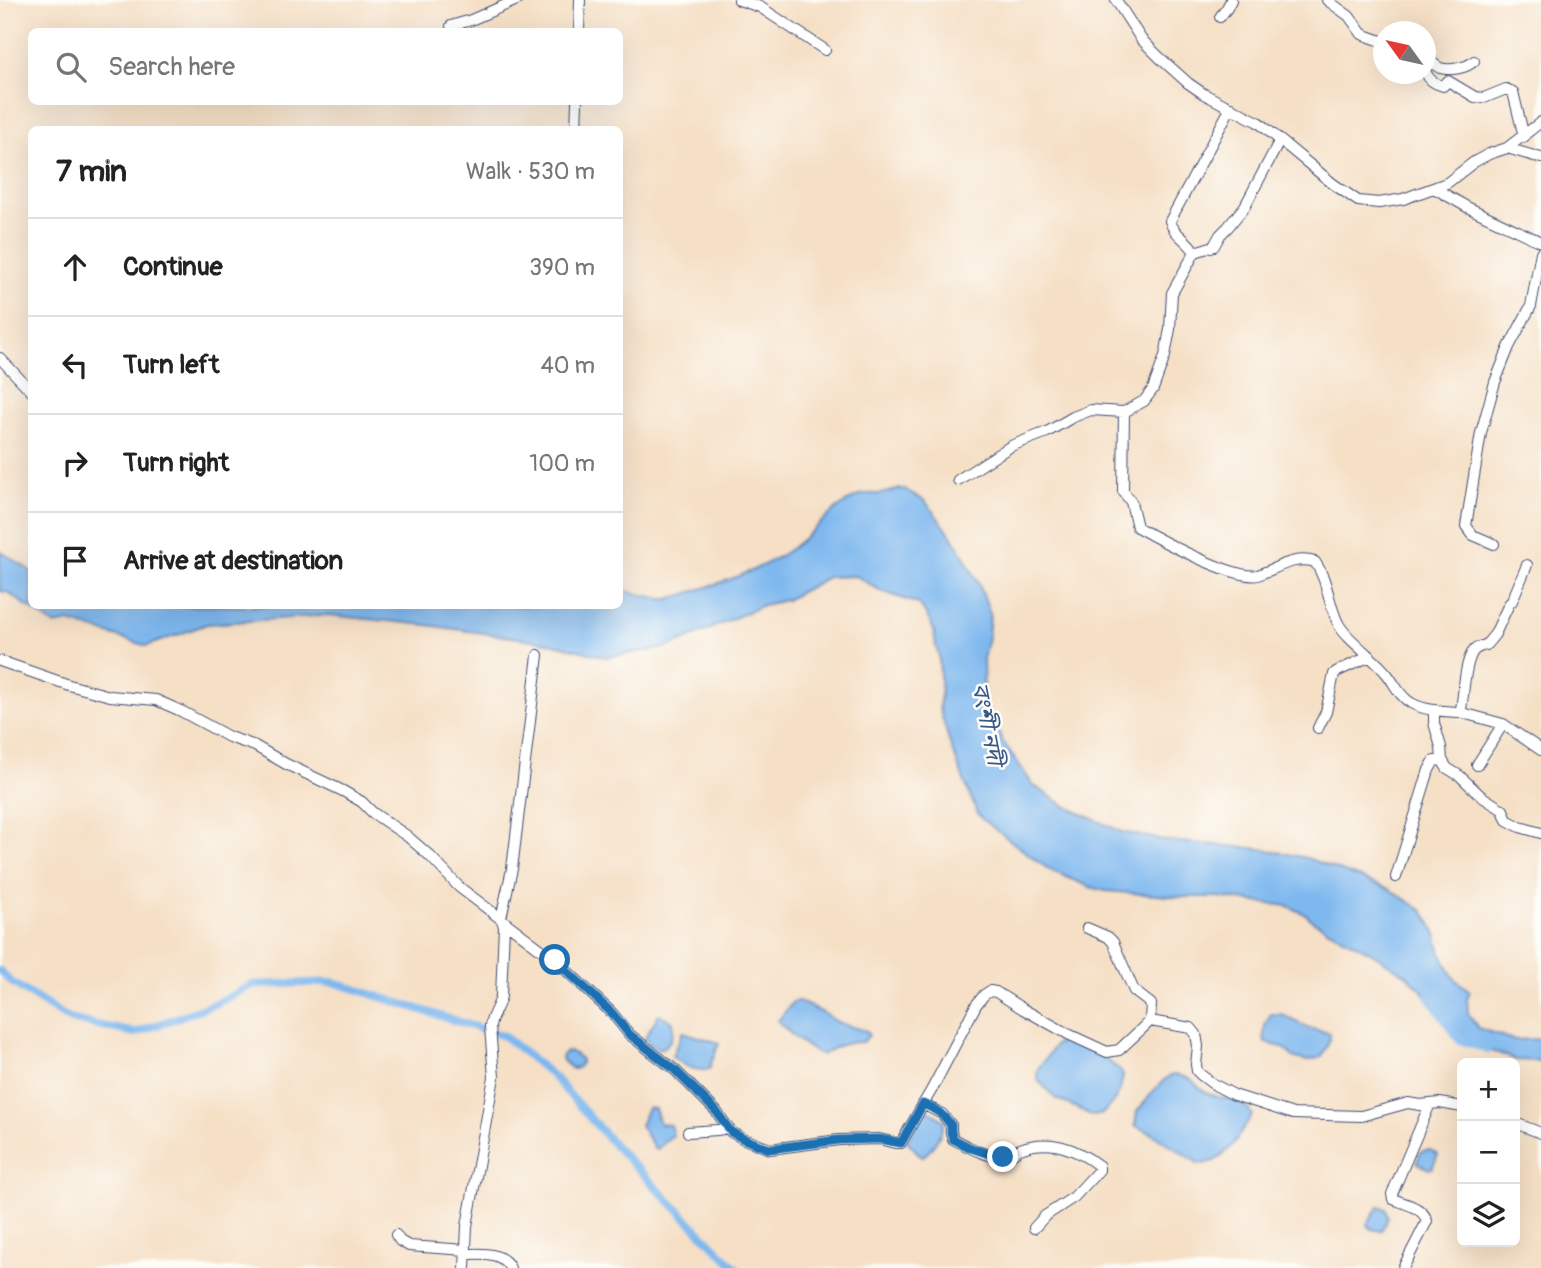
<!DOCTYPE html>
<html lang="en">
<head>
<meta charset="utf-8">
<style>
  :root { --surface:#fff; --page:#f6f6f6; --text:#222; --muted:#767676; --line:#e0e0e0 }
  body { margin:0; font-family:Pangolin,"Noto Sans Bengali",sans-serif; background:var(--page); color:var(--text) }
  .controls { position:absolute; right:21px; bottom:21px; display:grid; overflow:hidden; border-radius:10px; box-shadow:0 7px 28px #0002 }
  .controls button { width:63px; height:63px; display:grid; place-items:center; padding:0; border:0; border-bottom:2px solid var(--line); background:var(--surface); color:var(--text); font:35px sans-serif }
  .compass { position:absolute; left:1373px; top:21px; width:63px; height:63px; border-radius:50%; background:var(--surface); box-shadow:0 7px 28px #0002; rotate:303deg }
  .stop { position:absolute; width:21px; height:21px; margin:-16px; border:5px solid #1f6fb2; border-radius:50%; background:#fff }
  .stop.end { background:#1f6fb2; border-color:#fff; box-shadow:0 2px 7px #0008 }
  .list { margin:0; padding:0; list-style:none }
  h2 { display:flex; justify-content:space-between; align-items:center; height:91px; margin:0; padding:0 28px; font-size:30px }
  h2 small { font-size:23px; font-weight:400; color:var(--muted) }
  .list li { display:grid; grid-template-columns:46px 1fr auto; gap:21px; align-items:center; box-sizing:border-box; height:98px; padding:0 28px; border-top:2px solid var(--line) }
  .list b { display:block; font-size:26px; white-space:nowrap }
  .list em { font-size:23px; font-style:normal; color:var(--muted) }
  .icon { flex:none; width:38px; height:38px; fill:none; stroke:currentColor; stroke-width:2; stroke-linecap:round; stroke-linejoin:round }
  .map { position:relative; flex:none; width:1541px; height:1268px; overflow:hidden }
  .search { position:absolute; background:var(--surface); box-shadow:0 7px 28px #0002; left:28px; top:28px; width:595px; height:77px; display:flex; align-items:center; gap:18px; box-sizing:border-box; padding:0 24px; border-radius:10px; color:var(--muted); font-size:26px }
  .panel { position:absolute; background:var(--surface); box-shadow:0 7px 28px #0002; left:28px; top:126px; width:595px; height:483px; border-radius:10px }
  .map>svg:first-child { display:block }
  .water { fill:#7eb8ef; stroke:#4c74a6; stroke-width:2 }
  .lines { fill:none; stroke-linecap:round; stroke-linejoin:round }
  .canal { stroke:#7eb8ef; stroke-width:8 }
  .river { stroke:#7eb8ef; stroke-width:12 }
  .minor-casing { stroke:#3c496d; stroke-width:12 }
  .minor { stroke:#fff; stroke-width:10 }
  .route { stroke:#1f6fb2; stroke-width:9 }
  .labels { text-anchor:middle; stroke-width:5; stroke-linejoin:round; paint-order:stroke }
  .water-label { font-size:23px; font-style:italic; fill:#39588a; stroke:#fdfcf7 }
</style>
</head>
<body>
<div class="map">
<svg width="1541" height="1268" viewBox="0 0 1541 1268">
  <rect width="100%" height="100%" fill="#fdfcf7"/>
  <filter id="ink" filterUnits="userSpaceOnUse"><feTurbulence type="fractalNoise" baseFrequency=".0143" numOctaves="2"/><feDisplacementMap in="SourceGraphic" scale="14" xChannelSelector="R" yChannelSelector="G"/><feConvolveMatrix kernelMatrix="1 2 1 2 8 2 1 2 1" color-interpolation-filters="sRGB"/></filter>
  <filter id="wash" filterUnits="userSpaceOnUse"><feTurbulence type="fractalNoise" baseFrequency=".00686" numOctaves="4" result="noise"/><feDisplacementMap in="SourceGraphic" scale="28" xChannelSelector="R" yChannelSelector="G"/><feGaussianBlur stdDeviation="1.57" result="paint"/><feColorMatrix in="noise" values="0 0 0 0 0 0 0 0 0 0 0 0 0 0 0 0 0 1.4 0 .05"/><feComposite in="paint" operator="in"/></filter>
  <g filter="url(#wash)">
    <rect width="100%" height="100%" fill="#f5dfc5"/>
    <path class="water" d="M898,489H904L925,501L955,540L978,582L990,613L988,637L983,659L984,700L1002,740L1033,785L1065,806L1122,832L1169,841L1263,849L1307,858L1389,889L1422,910L1430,921L1436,934L1441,953L1452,975L1456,980L1470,991L1467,999L1468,1013L1478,1028L1513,1040L1541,1039V1061L1516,1060L1474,1044L1408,976L1372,953L1314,922L1307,915L1288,906L1217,897H1181L1105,891L1090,887L1050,870L1040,863L982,819L977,813L951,747L939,707L941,693L939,656L936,647L934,631L930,621L919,604L881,591L856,576L828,577L786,600L763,605L674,645L660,649L606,657L546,642L427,625L328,615L207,624L147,646L70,622L54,625L7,592L0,591V551L31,571L32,606H620V590L662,599H669C710,586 753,575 789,550C814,533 832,506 861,495C867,493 871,494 877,494C884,494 891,491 898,489Z
      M798,1001L823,1013L839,1023L867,1031L869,1035L863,1042C847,1041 835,1046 822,1055C805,1048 791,1035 778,1021L793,1002Z
      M659,1014L673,1022C675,1035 671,1044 660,1049L648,1044L645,1038Z
      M1271,1014H1281L1308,1028L1330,1033L1329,1042L1322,1057L1307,1061L1299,1059L1293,1057L1283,1047L1265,1043C1263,1033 1265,1022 1271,1014Z
      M683,1032L719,1043L709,1069C695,1073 683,1065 672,1056Z
      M1070,1040L1097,1053L1120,1070L1123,1076L1120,1090L1113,1103L1102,1114L1093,1116L1055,1098L1037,1079V1070L1057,1043Z
      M566,1052C572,1051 577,1055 581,1060V1063L577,1068L572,1069L561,1059L562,1055Z
      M1173,1075C1198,1077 1191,1085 1207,1093C1225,1102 1240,1095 1252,1115C1240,1133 1224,1168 1198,1163L1151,1133L1135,1126L1137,1111C1147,1101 1161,1078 1173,1075Z
      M648,1108L655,1109L660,1124L670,1125L673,1135L657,1149L654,1148L640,1125Z
      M923,1111H930L944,1121C942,1134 933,1149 922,1157L907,1141Z
      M1426,1150H1430L1438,1155L1432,1168L1428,1169L1417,1162L1421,1152Z
      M1379,1206L1386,1209L1388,1218L1381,1231L1372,1229L1367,1224Z"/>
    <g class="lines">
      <path class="canal" d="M0,971L11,982L69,1019L135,1033L217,1003L252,985L333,982L504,1036L553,1076L615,1146L736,1268"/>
      <path class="river" d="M1431,996L1460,1038L1487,1047"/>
    </g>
  </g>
  <g filter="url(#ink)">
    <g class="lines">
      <g class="minor-casing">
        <path id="minor" d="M739,0L760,7L825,50
          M1116,0L1141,39L1159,57L1188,83L1204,94L1258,122L1332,183L1358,201L1379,203L1403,199L1447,183L1474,162L1489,154L1507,148L1541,122
          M1327,0L1349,16L1362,34L1384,42
          M1220,17L1227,8L1231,0
          M451,26L471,20L517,0
          M579,32L580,0
          M1426,63L1430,61C1433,63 1436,66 1440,68C1450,71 1467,68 1474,61
          M1426,73C1429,80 1435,84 1443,86L1448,81L1475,97L1484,98L1506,89L1513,92L1524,137
          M576,130L577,102
          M1507,148L1541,158
          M1434,188L1467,207L1541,242
          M1195,252L1214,246L1220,235L1228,227L1245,206L1280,140
          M0,358L32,392
          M1124,412L1123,491L1131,502L1137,527C1160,540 1234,580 1258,575C1261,574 1264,572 1268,571C1284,564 1297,557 1315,562C1328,580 1328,603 1338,623C1346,640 1374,657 1387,674C1395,684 1399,696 1411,703C1426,711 1442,711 1459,712L1461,709C1464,693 1464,667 1472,653C1475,648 1480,646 1486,645L1495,634L1509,604L1512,601L1527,565
          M958,480L1011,446L1047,432L1073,417L1091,410L1124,412L1144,401L1153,389L1165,356L1170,329L1172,293L1195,252C1188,240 1173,234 1170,221L1231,107
          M1494,544L1473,535L1466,526L1481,433L1495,382L1509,347L1531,306L1541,252
          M0,661L69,685L110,696L156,700L181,711L229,737L255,746L286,764L343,791L362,802L373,813L407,836L430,856L459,887L555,960L612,1013L629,1034L675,1070L716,1111L731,1132L744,1139L770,1149L839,1140L879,1139L895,1143H901L932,1089L976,1005L984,995L990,991L996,992L1023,1009L1068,1034L1107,1052L1119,1050L1150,1021L1191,1028L1196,1034L1198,1046L1196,1065L1197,1071L1201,1075L1213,1084L1234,1095L1293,1114L1361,1116L1408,1103L1420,1105L1440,1103L1462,1107
          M1434,711V723L1441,747L1442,760L1447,768L1460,776L1481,796L1503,810L1507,820L1520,827L1541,833
          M1459,712L1503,724L1541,750
          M1318,728L1326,712L1334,674L1336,672L1370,656
          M1477,765L1503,724
          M1396,877L1429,770L1434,761L1442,760
          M1087,928L1108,937L1113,942L1134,991L1151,1004L1150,1021
          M923,1104L942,1114L951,1125V1132L953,1139C967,1146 984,1156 1000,1157C1009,1158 1013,1152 1020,1149C1048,1138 1076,1148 1099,1166V1170L1074,1197L1045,1216L1034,1228
          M1515,1123L1541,1133
          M688,1132L717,1130L728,1128
          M396,1235L400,1241L409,1246L466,1250
          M466,1254C482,1254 501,1251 510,1268
          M465,1268L467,1226L494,1077L490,1027C491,1015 499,1007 501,996L504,926L501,918L512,869L538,655
          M1403,1268L1427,1221C1423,1207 1405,1204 1393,1199L1392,1194L1430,1104"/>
      </g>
      <use href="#minor" class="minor"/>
    </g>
  </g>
  <g class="lines" filter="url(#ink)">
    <path class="route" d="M555,960L612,1013L629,1034L675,1070L716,1111L731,1132L744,1139L769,1149L839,1140L879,1139L901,1143L923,1104C935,1108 944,1115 951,1125V1132L953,1139L971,1148L998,1157H1003"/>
  </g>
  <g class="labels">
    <g class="water-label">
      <text transform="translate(988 724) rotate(79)" y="8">বংশী নদী</text>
    </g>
  </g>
</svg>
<div class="controls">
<button>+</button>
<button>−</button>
<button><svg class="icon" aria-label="layers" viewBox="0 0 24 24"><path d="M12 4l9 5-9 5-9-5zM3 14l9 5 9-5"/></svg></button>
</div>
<svg class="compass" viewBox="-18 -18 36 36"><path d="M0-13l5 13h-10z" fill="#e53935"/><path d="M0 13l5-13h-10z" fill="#767676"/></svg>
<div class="stop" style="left:555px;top:960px"></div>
<div class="stop end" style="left:1003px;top:1157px"></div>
<div class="search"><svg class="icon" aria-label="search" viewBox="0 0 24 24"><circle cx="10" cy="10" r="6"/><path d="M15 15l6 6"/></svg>Search here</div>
<section class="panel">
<h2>7 min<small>Walk · 530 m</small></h2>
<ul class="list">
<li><svg class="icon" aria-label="ahead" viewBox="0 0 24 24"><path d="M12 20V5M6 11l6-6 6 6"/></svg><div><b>Continue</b></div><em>390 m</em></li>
<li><svg class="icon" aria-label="left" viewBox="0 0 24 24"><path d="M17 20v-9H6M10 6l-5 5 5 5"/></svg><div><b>Turn left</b></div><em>40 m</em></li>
<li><svg class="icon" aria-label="right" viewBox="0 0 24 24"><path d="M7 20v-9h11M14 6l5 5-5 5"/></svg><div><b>Turn right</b></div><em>100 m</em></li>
<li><svg class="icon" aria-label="arrive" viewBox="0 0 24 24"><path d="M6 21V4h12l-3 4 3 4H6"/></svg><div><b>Arrive at destination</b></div></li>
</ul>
</section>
</div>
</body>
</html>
